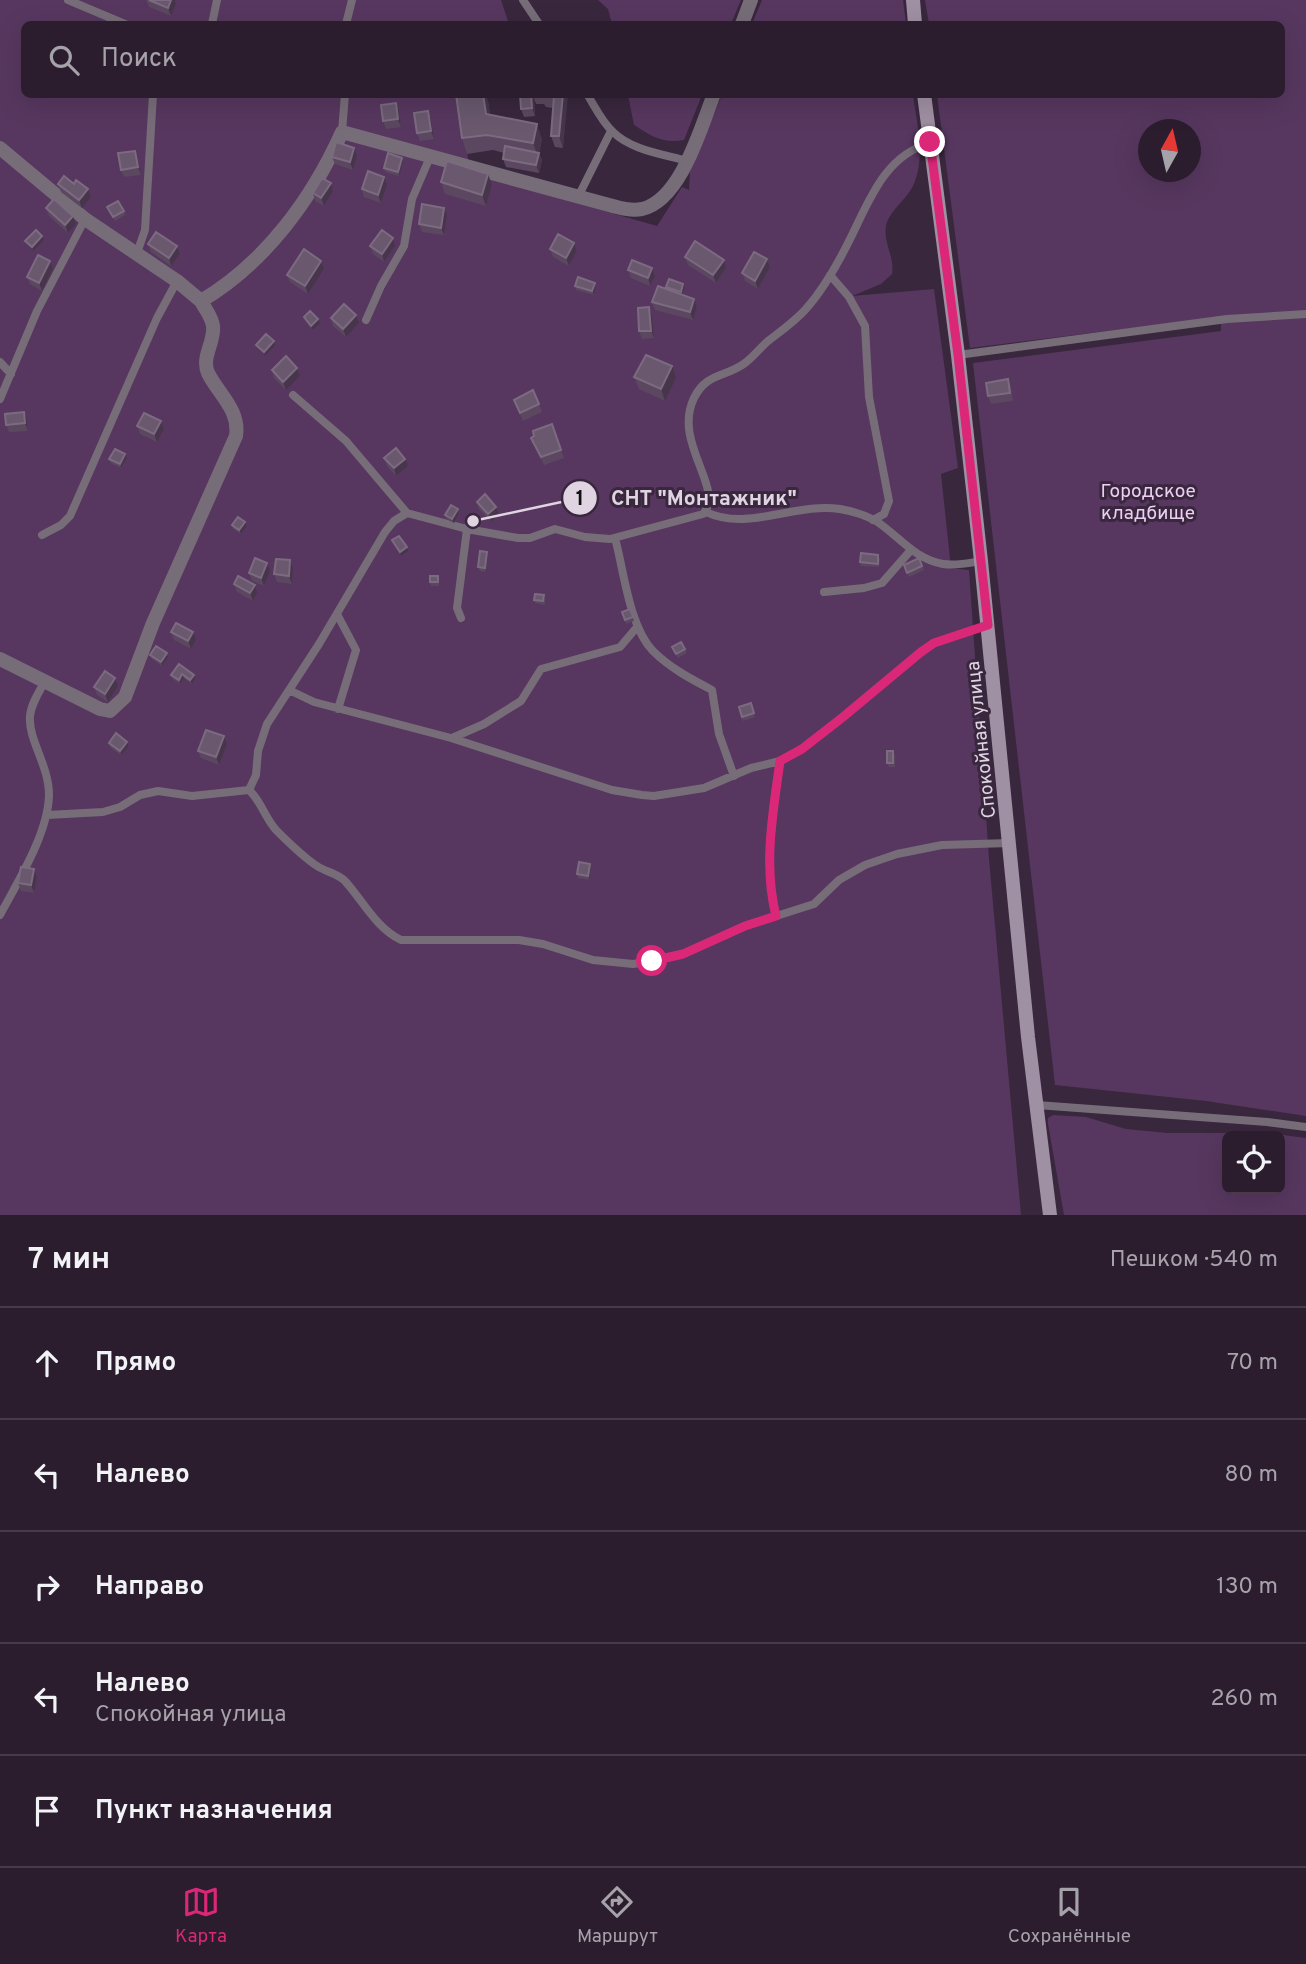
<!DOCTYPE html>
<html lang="ru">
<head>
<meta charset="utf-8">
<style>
  :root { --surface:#2b1d2e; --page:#372a3a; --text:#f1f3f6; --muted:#a6a2aa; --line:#473b4a; --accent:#db2777 }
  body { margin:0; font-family:Overpass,sans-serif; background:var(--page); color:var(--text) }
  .controls { position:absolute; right:21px; bottom:21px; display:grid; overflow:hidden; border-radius:10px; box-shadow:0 7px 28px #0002 }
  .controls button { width:63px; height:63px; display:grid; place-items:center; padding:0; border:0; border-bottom:2px solid var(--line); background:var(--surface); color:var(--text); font:35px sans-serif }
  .compass { position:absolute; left:1138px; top:119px; width:63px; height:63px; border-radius:50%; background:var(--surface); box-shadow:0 7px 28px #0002; rotate:8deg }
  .stop { position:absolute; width:21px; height:21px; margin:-16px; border:5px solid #db2777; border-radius:50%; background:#fff }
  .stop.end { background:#db2777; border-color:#fff; box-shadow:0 2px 7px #0008 }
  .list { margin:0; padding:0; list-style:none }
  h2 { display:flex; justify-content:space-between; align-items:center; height:91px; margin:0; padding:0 28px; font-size:30px }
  h2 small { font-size:23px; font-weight:400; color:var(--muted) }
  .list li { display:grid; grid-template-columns:46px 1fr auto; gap:21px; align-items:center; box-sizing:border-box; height:112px; padding:0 28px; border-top:2px solid var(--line) }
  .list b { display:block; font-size:26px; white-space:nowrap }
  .list p { margin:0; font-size:23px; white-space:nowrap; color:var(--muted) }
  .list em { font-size:23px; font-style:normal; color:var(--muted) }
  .icon { flex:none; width:38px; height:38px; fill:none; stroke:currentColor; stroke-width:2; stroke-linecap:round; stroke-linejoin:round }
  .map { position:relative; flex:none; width:1306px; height:1215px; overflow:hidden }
  .search { position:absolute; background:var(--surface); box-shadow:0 7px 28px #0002; left:21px; right:21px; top:21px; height:77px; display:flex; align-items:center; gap:18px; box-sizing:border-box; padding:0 24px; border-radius:10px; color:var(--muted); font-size:26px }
  .sheet { height:651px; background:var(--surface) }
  nav { display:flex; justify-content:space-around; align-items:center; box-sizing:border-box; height:98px; border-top:2px solid var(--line); background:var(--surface); font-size:19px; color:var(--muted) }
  nav a { display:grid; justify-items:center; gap:4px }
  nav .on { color:var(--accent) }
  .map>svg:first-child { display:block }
  .green { fill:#57375f; fill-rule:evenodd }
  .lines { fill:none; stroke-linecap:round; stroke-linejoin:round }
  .lane { stroke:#776d79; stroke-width:8 }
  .street { stroke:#776d79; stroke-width:14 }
  .secondary { stroke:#9f90a3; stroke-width:14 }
  .wall { fill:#5b4860 }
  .shaded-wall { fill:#47354c }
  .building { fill:#69586e; stroke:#7c6b80; stroke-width:2 }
  .route { stroke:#db2777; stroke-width:9 }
  .labels { text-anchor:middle; stroke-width:6; stroke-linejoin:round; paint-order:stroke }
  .park-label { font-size:19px; fill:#edcff4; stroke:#39273e }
  .street-label { font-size:19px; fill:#e0d4e3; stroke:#39273e }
  .leader { fill:none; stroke:#e0d4e3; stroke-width:2.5 }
  .callout-dot { fill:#e0d4e3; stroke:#39273e; stroke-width:2.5 }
  .mark-label { font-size:21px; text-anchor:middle; font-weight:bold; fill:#111 }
  .callout-label { font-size:21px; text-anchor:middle; font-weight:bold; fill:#e0d4e3; stroke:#39273e; stroke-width:6; stroke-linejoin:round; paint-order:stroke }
</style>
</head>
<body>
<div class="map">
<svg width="1306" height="1215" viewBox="0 0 1306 1215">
  <rect width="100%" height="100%" fill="#39273e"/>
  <path class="green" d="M0,0H501L509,24H24V94L459,95L470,173L657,226L682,187L689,190L690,171L722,95H913C917,124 926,158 913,186C906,200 889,211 886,226C883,243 895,257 892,274L881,284L852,296L934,289L958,468L941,474L951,568L969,570L989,859L1021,1215H0Z
    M598,0H741L731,24H612L608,9Z
    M762,0H903L906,24H752Z
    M925,0H1306V1116L1206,1101L1055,1085L973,363L1221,331V317L970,348L937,95L1282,94V24H929ZM1148,130H1190V172H1148Z
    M628,95V94L702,95L684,140C663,144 651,136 634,125Z
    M1053,1115L1086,1117L1126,1129L1168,1133H1268L1306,1138V1215H1064L1048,1124V1118ZM1227,1136H1280V1189H1227Z"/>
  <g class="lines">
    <path class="lane" d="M68,0L125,24
      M523,0L539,24
      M212,24L217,0
      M346,24L352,0
      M587,94C595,107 602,122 613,132C631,150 663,154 687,161
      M342,132L345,94
      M578,197L611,131
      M137,253L145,230L153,94
      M830,275L849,297L865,326L869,397L889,501L884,514L873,520
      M366,320L381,286L404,246L412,199L430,157
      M958,355L1227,319L1306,314
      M0,362L11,374
      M293,395L346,441L407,513
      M0,399L37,311L85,219
      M706,512C747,532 796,502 840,509C852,511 865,515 876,521C899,536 914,559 943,564C956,566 969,563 981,561
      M42,535L61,525L70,516L157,318L177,281
      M615,538C624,571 629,626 653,651C670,668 691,679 712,690L719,734L734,776
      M824,592L864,588L882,583L911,550
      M337,614L356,650L338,709
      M461,618L457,608L467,529
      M289,690L314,702L451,738L612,790L642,795L654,796L704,788L751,768L780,761
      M452,738L484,724L521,701L541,669L620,647L637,627
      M249,790L256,775L258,751L267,724L319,644L385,532L394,521L407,513L467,529L518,538H530L555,529L585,537L610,539L703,514C726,489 672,443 694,398C707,372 725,378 745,363C753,357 760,348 768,341C781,331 794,322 805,310C825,288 840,260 853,233C871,196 887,155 930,143
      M47,815L103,812L120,807L140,795L158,791L192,796L249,790C261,801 265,818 276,830C288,842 303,857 317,866C326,872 337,873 345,881C363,901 376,928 401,940H519L543,944L593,960L633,964L652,961L683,954L745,926L814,904L839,880L865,865L897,854L942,845L1010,843
      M0,915C18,881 48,834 49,795C49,765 28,740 30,716C31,704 39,692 45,681
      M776,916C763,864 773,813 780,761L802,749L843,717L921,652L934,643L988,625
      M1037,1105L1267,1122L1306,1127"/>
    <path class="street" d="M742,24L751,0
      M0,148L85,219L177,281L201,301C265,263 312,199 342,132L609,205C620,208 631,211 642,209C681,200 701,127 714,94
      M0,659L100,709L110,711L125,697L153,623L236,436C240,410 219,395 208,373C201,357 215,342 213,326C212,317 205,309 201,301"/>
    <path class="secondary" d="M913,0L915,24
      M924,94L958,355L981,561L1028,1037L1050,1215"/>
  </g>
  <path class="wall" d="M146,0H175L176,4L171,16L149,7Z
    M520,94H567L563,148L555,147L551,136L553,108L546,107L544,104H536L534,99L535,116L524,117L521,109Z
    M488,101L490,115L542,139L539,154L542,160L539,173L506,167L503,159L504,153L493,150L467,154L462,138Z
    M396,103L399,111L401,127L386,129L383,121Z
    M428,111L431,119L434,139L420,141L417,133Z
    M135,151L138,159L141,175L124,177L121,170Z
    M357,156L353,170L335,164L332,157Z
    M403,162L399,176L385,172L384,168Z
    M441,182L492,185L486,206L445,194Z
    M331,183L333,191L324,206L315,201L313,193Z
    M58,184H74L88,189L91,197L82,208L61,192Z
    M387,185L381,203L364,197L362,189Z
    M107,207L124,211L125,215L115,221Z
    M46,208L76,224L68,233L49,216Z
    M444,208L447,215L444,235L422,232L419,224Z
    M574,243L577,251L569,266L553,257L550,249Z
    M148,244L177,246L180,254L171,266L151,252Z
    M370,246H395L384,262L373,254Z
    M685,257L726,268L716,283L688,265Z
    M767,259L770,267L758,289L745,281L742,273Z
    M50,261L53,269L42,291L30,284L27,277Z
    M321,261L324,269L308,294L290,282L287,275Z
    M652,268L655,276L650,286L631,278L628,270Z
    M575,286L596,287L594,295L576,290Z
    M666,287L685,288L683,294L697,307L693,320L655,310L652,302L667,289Z
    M649,307L652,315L654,338L642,339L639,331Z
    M331,318L359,323L346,337L333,326Z
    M297,368L300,376L286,390L274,378L272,370Z
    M634,377L676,378L665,401L639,389Z
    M1008,379L1011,387L1013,401L991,404L988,396Z
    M514,400L539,404L542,412L523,421Z
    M27,420L28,431L9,432L6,425Z
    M161,421L164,429L157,442L140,434L137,426Z
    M552,424L564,458L544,465L531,438Z
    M127,458L121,468L111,463L109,459Z
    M384,458L405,459L408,466L396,476L387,466Z
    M477,502L496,507L499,515L491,522L479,509Z
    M458,509L459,513L454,523L446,519L445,515Z
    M232,525L247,526L241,534L233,529Z
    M487,552L488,556L486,572L480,571L478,567Z
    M878,555L880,559L879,567L861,566L860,562Z
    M919,558L924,570L909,577L904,565Z
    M293,568L292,584L277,582L274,574Z
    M270,571L264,586L252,581L249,573Z
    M438,576L439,580V586H431L430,582Z
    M234,584L257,593L253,601L237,592Z
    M545,599V605L535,603L534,600Z
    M630,609L634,621L626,624L622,612Z
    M171,632L196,640L191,649L174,640Z
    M672,647L685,649L687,653L678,658Z
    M167,653L168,657L162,666L152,659L150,655Z
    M179,664L195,679L192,684L184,678L180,684L173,679L171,675Z
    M115,678L118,686L108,702L97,695L94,687Z
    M751,703L755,717L743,721L739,707Z
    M224,736L227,744L219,765L201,758L198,751Z
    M127,742L129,746L121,755L110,747L109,743Z
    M893,751L895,755V767H889L887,763Z
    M590,864L591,868L589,880L578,878L577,874Z
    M37,877L34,893L21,891L18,883Z"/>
  <path class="shaded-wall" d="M171,0H175L176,4L171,16L168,8Z
    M483,94H486L488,101L492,130L486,114Z
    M531,94L534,99L535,116L532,108Z
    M563,94H567L568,96L563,148L559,136Z
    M396,103L399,111L401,127L398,119Z
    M428,111L431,119L434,139L431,131Z
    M537,124L542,139L539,154L542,160L539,173L536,165L538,157L533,143Z
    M354,148L357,156L353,170L350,162Z
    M135,151L138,159L141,175L138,167Z
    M402,158L403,162L399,176L398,172Z
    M488,174L492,185L486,206L482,195Z
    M384,177L387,185L381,203L378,195Z
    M331,183L333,191L324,206L321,198Z
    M88,189L91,197L82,208L79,200Z
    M444,208L447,215L444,235L441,228Z
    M73,216L76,224L68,233L65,225Z
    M42,236L44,240L33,251L32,247Z
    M393,238L395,246L384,262L382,254Z
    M574,243L577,251L569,266L566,258Z
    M177,246L180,254L171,266L169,258Z
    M767,259L770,267L758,289L755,281Z
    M724,260L726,268L716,283L713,275Z
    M50,261L53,269L42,291L39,283Z
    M321,261L324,269L308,294L305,286Z
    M652,268L655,276L650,286L648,278Z
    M595,283L596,287L594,295L592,291Z
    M683,284L685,288L682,296L681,292Z
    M694,299L697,307L693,320L690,312Z
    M649,307L652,315L654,338L651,331Z
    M356,315L359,323L346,337L343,329Z
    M318,319L320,323L313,330L311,326Z
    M274,341L275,345L265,356L264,352Z
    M672,366L676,378L665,401L661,389Z
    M297,368L300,376L286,390L283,382Z
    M24,412L27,420L28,431L25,423Z
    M161,421L164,429L157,442L154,434Z
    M125,454L127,458L121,468L120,464Z
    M405,459L408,466L396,476L394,468Z
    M496,507L499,515L491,522L488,514Z
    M458,509L459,513L454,523L452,519Z
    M245,522L247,526L241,534L239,530Z
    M407,547L408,551L401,556L400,552Z
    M487,552L488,556L486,572L485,568Z
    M290,560L293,568L292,584L289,576Z
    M267,563L270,571L264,586L261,578Z
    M255,585L257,593L253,601L250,593Z
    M193,632L196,640L191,649L188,641Z
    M167,653L168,657L162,666L161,662Z
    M182,674L184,678L180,684L179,680Z
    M194,675L195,679L192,684L190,680Z
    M115,678L118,686L108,702L105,694Z
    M224,736L227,744L219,765L216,757Z
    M127,742L129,746L121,755L120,751Z
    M590,864L591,868L589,880L588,876Z
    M34,869L37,877L34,893L31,885Z"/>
  <path class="building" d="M149,0H171L168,8Z
    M456,94H483L486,114L537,124L533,143L487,135L462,138Z
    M520,94H531L532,108L521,109Z
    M541,94H563L559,136H551L554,96H541Z
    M396,103L398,119L383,121L381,105Z
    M428,111L431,131L417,133L414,113Z
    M336,142L354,148L350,162L332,157Z
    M505,146L539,153L536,165L503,159Z
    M135,151L138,167L121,170L118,153Z
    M388,153L402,158L398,172L384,168Z
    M447,161L488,174L482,195L441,182Z
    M368,171L384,177L378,195L362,189Z
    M64,176L74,184L76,180L88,189L79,200L58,184Z
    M322,178L331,183L321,198L313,193Z
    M54,199L73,216L65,225L46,208Z
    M118,201L124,211L113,217L107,207Z
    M422,204L444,208L441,228L419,224Z
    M36,230L42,236L32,247L25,241Z
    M382,230L393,238L382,254L370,246Z
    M156,232L177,246L169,258L148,244Z
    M558,234L574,243L566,258L550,249Z
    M695,241L724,260L713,275L685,257Z
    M304,249L321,261L305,286L287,275Z
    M754,252L767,259L755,281L742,273Z
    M38,255L50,261L39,283L27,277Z
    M632,260L652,268L648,278L628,270Z
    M578,277L595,283L592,291L575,286Z
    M669,279L683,284L681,292L666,287Z
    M658,286L694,299L690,312L652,302Z
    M344,304L356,315L343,329L331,318Z
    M649,307L651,331H639L638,308Z
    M310,311L318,319L311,326L304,317Z
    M266,334L274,341L264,352L256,345Z
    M646,355L672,366L661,389L634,377Z
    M286,356L297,368L283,382L272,370Z
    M1008,379L1010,393L988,396L986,383Z
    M533,390L539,404L520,413L514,400Z
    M24,412L25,423L6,425L5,414Z
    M144,413L161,421L154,434L137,426Z
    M552,424L561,450L541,457L531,438L534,436L533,431Z
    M396,448L405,459L394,468L384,458Z
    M115,449L125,454L120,464L109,459Z
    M485,494L496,507L488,514L477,502Z
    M451,505L458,509L452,519L445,515Z
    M238,517L245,522L239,530L232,525Z
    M399,536L407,547L400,552L392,540Z
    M480,551L487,552L485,568L478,567Z
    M861,553L878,555V564L860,562Z
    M255,558L267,563L261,578L249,573Z
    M919,558L922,566L907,573L904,565Z
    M276,559L290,560L289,576L274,574Z
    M238,576L255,585L250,593L234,584Z
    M430,576H438V582H430Z
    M535,594L544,595L543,601L534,600Z
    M630,609L633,617L625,620L622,612Z
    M176,623L193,632L188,641L171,632Z
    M681,642L685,649L676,654L672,647Z
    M156,646L167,653L161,662L150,655Z
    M179,664L194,675L190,680L182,674L179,680L171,675Z
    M105,671L115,678L105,694L94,687Z
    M751,703L754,713L742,717L739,707Z
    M206,730L224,736L216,757L198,751Z
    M116,733L127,742L120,751L109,743Z
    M887,751H893V763H887Z
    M579,862L590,864L588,876L577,874Z
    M21,867L34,869L31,885L18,883Z"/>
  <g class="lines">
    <path class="route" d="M652,961L683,954L745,926L776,916C763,864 773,813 780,761L802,749L843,717L921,652L934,643L988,625L958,355L930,142"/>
  </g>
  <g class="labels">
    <g class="park-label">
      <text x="1148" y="497">Городское<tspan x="1148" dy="22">кладбище</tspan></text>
    </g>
    <g class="street-label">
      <text transform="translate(980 740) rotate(-96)" y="7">Спокойная улица</text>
    </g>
  </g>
  <path class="leader" d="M473 521L580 498"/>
  <g class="callout-dot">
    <circle cx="473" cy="521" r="7"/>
    <circle cx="580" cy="498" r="18"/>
  </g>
  <g class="mark-label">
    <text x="580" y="505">1</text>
  </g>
  <g class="callout-label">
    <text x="704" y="505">СНТ "Монтажник"</text>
  </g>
</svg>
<div class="controls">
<button><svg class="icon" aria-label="locate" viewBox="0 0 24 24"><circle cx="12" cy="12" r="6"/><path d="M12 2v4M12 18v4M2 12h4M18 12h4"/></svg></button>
</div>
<svg class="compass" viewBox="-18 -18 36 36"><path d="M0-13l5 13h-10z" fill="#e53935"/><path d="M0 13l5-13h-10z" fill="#a6a2aa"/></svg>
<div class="stop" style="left:652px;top:961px"></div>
<div class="stop end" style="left:930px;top:142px"></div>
<div class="search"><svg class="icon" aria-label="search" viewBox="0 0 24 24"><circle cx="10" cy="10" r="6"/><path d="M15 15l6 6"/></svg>Поиск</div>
</div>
<section class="sheet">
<h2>7 мин<small>Пешком · 540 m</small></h2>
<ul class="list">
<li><svg class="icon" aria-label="ahead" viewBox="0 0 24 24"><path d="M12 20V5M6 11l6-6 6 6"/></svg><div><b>Прямо</b></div><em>70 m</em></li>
<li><svg class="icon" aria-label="left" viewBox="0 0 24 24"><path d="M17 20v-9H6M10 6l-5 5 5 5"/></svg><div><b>Налево</b></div><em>80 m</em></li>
<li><svg class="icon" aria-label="right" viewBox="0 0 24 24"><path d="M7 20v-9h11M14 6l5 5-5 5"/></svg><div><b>Направо</b></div><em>130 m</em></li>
<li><svg class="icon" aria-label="left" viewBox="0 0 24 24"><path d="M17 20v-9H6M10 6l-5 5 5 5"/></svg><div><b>Налево</b><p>Спокойная улица</p></div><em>260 m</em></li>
<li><svg class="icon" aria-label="arrive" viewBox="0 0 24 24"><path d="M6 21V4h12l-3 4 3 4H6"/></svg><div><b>Пункт назначения</b></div></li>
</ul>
</section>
<nav>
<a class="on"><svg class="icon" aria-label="map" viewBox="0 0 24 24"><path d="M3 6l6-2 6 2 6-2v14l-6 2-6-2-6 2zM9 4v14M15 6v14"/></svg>Карта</a>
<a><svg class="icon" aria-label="directions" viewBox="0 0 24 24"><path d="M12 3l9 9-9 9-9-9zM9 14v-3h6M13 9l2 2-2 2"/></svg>Маршрут</a>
<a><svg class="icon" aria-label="saved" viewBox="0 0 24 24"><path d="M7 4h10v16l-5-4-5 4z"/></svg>Сохранённые</a>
</nav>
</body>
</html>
